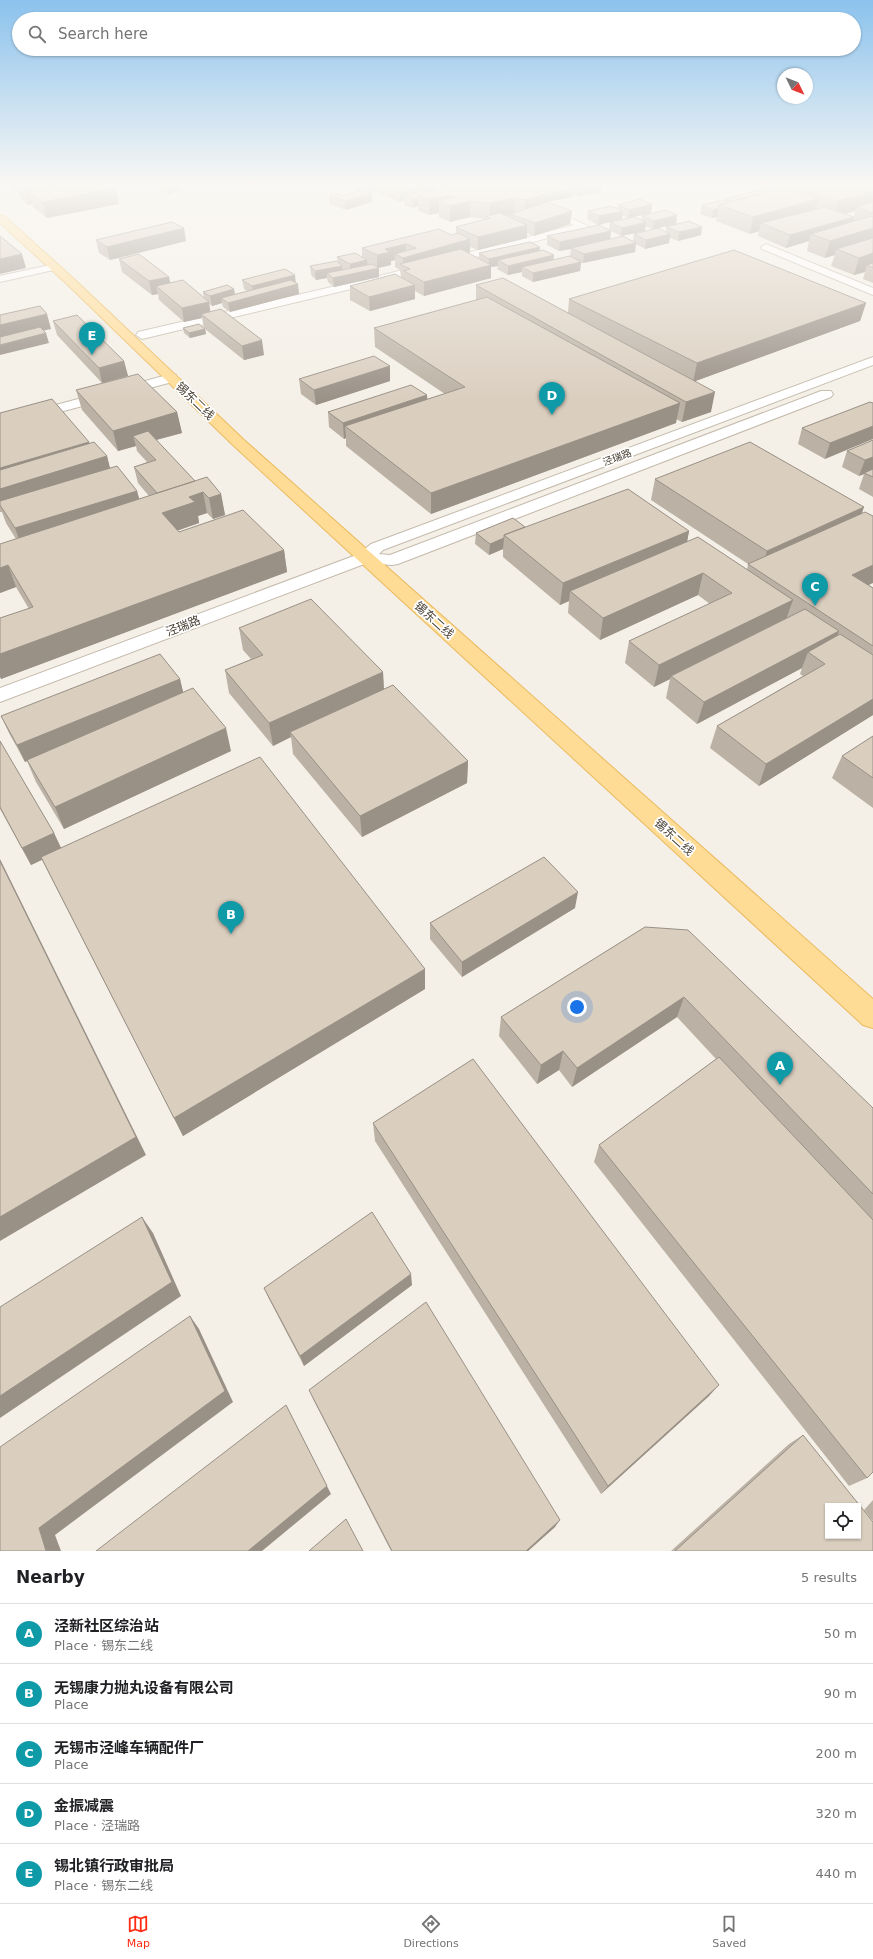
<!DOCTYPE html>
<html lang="en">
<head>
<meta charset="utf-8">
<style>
  :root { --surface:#fff; --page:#f2f2f2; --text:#202124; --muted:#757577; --line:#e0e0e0; --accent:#ff2c14 }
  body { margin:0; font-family:"DejaVu Sans","Noto Sans SC",sans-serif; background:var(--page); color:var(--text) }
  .controls { position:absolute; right:12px; bottom:12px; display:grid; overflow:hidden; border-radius:0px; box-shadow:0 1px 3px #0004 }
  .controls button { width:36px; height:36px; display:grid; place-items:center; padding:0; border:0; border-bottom:1px solid var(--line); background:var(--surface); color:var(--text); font:20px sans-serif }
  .compass { position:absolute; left:777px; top:68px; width:36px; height:36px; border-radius:50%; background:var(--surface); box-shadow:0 1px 3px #0004; rotate:133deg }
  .you { position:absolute; left:577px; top:1007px; width:14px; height:14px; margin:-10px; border:3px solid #fff; border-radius:50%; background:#1a73e8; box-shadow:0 0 0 6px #1a73e833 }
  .badge { display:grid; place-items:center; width:26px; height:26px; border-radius:50%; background:var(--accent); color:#fff; font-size:13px; font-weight:700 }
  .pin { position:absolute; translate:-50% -33px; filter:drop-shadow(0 1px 2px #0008) }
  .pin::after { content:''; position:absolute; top:21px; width:14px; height:12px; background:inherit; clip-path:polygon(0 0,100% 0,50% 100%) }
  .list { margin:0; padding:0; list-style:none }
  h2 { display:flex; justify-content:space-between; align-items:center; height:52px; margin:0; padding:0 16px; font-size:17px }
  h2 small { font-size:13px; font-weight:400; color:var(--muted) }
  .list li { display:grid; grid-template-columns:26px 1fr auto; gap:12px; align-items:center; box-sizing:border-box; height:60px; padding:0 16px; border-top:1px solid var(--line) }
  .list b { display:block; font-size:15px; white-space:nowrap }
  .list p { margin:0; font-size:13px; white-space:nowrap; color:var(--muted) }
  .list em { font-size:13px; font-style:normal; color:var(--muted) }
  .icon { flex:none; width:22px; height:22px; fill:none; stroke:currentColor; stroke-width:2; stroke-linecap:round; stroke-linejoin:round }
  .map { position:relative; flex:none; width:873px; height:1551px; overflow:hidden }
  .search { position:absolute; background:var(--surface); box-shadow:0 1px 3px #0004; left:12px; right:12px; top:12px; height:44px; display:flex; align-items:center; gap:10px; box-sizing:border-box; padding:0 14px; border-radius:22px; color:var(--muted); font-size:15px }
  .sheet { height:352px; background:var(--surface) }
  nav { display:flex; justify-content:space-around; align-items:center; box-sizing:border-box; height:56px; border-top:1px solid var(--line); background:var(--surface); font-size:11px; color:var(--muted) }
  nav a { display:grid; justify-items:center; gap:2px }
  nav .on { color:var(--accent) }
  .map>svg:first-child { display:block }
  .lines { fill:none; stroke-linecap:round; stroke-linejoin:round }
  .minor-casing { stroke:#c4baac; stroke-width:2 }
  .major-casing { stroke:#ebba5f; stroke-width:2 }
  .minor { fill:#fff; fill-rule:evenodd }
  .major { fill:#ffdc96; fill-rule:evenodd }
  .wall { fill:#bbb1a4; fill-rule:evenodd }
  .shaded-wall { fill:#999086 }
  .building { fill:#dacebf; stroke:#999086; fill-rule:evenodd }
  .labels { text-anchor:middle; stroke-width:3.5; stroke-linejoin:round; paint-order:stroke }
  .far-street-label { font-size:10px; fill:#484035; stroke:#fff }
  .street-label { font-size:12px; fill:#484035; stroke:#fff }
</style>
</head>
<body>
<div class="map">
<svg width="873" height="1551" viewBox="0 0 873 1551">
  <rect width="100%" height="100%" fill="#f4f0e7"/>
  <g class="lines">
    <g class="minor-casing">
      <path id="minor" d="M544,206L588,226L586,228L389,280L142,339L136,335L138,332L383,275L574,225L541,211L539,209Z
        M766,244L873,288V295L762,249L761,247Z
        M54,264L58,265L59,267L58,269L0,282V276Z
        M873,357V365L383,550L379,554L390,555L821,391H831L833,394L831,397L398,564L392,565L367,563L0,702V688L359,554L371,544Z
        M171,374L176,375L177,378L176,381L0,428V420Z"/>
    </g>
    <g class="major-casing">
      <path id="major" d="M0,215L4,216L75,280L244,440L873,999V1028L863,1025L234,446L67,284L0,223Z"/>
    </g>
    <use href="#minor" class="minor"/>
    <use href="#major" class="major"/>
  </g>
  <path class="wall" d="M8,185H111L119,204L47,218L33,207L32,204L28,205L21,199L18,191H15Z
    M158,185H183L184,190L168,194L159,190Z
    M197,185H226L207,189Z
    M346,185H602L601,192L579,196L572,193V197L542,203V204L572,211L570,224L534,236L527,233V238L478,250L470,247V252L468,253L479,259V253L540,250L554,255L553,260L570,256L571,249L559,251L547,245V236L609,230L610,222L628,218L622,215V219L598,225L587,219L588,211L617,208L618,205L652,204L651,213L634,217L641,220L642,216L676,224L658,228L666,232V227L701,235L678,241L670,238L669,243L645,249L636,244L635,252L583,263H581L580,271L533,282L522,276V272L508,275L497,269L498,266L491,267V278L424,296L415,291V299L370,311L350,300V286L401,277L400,270L395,267V260L391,261V265L379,268V277L334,287L328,282L327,278L316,280L311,275L310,266L338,262L337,257H362V248L451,235L456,233V227L486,219L470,217L450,222L439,217V213L429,215L418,211V206L413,208L404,205V200L400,202L379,193V190L369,192L372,193V202L346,210L329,204V195L343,196L359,191ZM645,226L653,229L634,234L633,241L610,239L611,231L621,236L645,231Z
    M781,185H873V283L863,279L865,272L854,275L831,266L835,255L825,258L807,251L809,241L786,248L758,236L759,231L750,234L716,221L717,217L712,218L700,214L702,205L725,201V199L774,190L780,189ZM855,211L854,217L845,214Z
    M96,240L186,241L110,260L99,253Z
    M119,259L171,283L204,298L203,292L234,289L235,294L247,291L244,289L242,280L296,283L299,294L230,312L223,307L222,303L212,306L209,304L210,311L264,355L244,360L205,329L206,334L190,338L184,333L183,328H204L202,318L184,322L159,300L158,294L152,295L122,272Z
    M476,285L568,313L569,299L866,303L860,321L695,381L711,412L682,422L676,419V423L431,514L346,446V438L344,439L329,427L328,412L427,395V399L445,394L375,347L374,328L476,300Z
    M53,321L124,361L128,376L102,383L57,335Z
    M390,366V381L316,405L301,394L299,379Z
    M76,390L177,412L182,433L156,440L195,481L221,494L225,515L213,519L207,513L198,516L199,523L177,531L179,532L284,550L287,572L1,679L0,677V618L29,609L16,587L0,593L16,539L6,523L2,512H0V413L89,442L90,444L107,456L110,468L137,491L139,499L149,496L138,483L134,467L147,462L137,451L136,446L118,451L82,410Z
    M873,403L825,459L798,444L802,428Z
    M873,440V497L859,489L864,474L859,476L842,467L847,451Z
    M655,479L862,513L869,585L873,588V715L759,786L710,748L717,726L803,676L800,674L802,668L697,724L666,698L670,679L654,687L625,663L629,641L710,604L698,595L600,640L568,613L569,601L560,605L503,557V549L489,555L475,544L476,533L525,527L689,531L687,542L747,570L748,564L651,500Z
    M239,628L383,672L384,689L468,761L467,783L362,837L293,754L291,737L273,746L229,693L225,670L251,659L243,650Z
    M180,679L183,692L231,751L64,829L36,782L27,761L25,762L9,733L1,716Z
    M873,736V808L832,778L842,756Z
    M0,741L54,833L61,848L425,989L183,1136L42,860L31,865L0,809Z
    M575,908L462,977L430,939V923Z
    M645,927L873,1108V1472L867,1478L849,1486L594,1162L599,1145L716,1059L677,1017L572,1087L559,1070L537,1084L499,1036L501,1017Z
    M373,1123L709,1396L601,1494L375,1141Z
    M412,1285L304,1366L269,1299L264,1288Z
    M309,1390L555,1527L528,1551H391L314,1401Z
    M803,1435L873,1551H671L789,1444Z
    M873,1500V1521L864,1510Z"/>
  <path class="shaded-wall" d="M13,185H16L18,191H15Z
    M18,185H85L116,188L119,204L47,218L42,202L29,191L32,204L28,205L24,189Z
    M122,185H130L122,186Z
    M171,185H183L184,190L168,194L166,186Z
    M207,185H226L207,189Z
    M363,185H397H379V190L364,194Z
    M423,185H464L429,189V194L423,195Z
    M528,185H555L535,191L521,186Z
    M597,185H602L601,192L579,196L580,188Z
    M861,185H873V206L856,207L855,211L834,217L838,201Z
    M418,188V196H404V200L400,202V193Z
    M573,189L572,197L542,203L541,211L524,216L525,200L543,195Z
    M372,193V202L346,210L345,201Z
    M450,195V205L470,201V217L450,222V206L439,201V213L429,215V199Z
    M418,198V206L413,208V199Z
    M515,198L514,214H510V215L490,219V203Z
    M818,199L814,216L761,223L759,231L750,234L753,217Z
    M652,204L651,213L628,218L629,210Z
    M719,208L717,217L712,218L713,210Z
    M572,211L570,224L534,236L535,223Z
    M623,211L622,219L598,225L599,216Z
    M677,215L676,224L653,229L654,221Z
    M854,217L851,230L811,234L809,241L786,248L790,235Z
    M646,222L645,231L621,236L622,228Z
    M527,225V238L478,250V237Z
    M702,227L701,235L678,241L679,232Z
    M184,228L186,241L110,260L107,247Z
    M873,228V243L836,249L835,255L825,258L830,241Z
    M611,231L610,240L571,248V249L559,251L560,242Z
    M670,234L669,243L645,249L646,240Z
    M470,239V252L410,269L403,265V258L395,254V260L391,261V265L377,268V255L385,249L406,244V257Z
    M636,243L635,252L583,263L584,254Z
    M540,247L539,256L498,260V266L491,267V278L424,296V282L489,265V259Z
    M873,253V268L867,265L865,272L854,275L859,258Z
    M22,254L26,268L0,274V259Z
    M554,255L553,264L522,267V272L508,275V266Z
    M367,260L368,269L350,273V264Z
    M581,262L580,271L533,282V273Z
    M342,266L343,275L327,273V278L316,280L315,271Z
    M379,268V277L334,287L333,278Z
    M295,275L296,285L254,296L252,286Z
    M169,277L172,290L156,286L158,294L152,295L149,281Z
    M298,284L299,294L230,312L228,303Z
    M415,285V299L370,311L369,297Z
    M234,289L235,299L221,298L222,303L212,306L210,296Z
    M209,302L211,316L201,314L202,318L184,322L182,308Z
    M866,303L860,321L693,382L697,363Z
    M47,314L51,329L0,340V325Z
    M205,329L206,334L190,338L189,333Z
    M46,333L49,343L0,355V345Z
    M262,340L264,355L244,360L242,346Z
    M124,361L128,376L102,383L99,368Z
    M390,366V381L316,405L314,390Z
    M715,392L711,412L682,422L686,402Z
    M427,395L428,411L345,426L346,438L344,439L343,423Z
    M680,403L676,423L431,514V493Z
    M177,412L182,433L141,444L133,436L136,446L118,451L113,431Z
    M873,426V439L825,459L830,443Z
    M89,442L94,460L107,456L112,477L0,505V468Z
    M873,457V470L864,473V474L859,476L865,460Z
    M137,491L143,512L23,550L15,528Z
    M203,492L207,513L198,516L199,523L167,534L157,493Z
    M221,494L225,515L213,519L209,498Z
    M864,507L857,528L761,572L767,551Z
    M689,531L685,553L570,591L569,601L560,605L563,583Z
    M504,538L503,549L489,555L490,544Z
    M284,550L287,572L1,679L0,676V654Z
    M8,565L16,587L0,593V568Z
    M873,565V583L844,597L852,575Z
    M703,573L698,595L600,640L603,618Z
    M793,600L785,622L671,676L670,679L654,687L659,665Z
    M839,631L830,653L808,652L802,668L697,724L704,702Z
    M383,672L384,694L290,732L291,737L273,746L269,723Z
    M180,679L184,696L25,762L17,745Z
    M873,699V715L759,786L766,764Z
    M226,728L231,751L64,829L55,807Z
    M468,761L467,783L362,837L360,816Z
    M54,833L62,850L31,865L22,848Z
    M0,859L146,1155L0,1241Z
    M578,892L575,908L462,977V962Z
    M425,969V989L183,1136L174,1118Z
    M684,997L677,1017L572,1087L577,1068Z
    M563,1051L559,1070L537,1084L541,1065Z
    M142,1217L153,1233L181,1296L0,1418V1396Z
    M411,1274L412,1285L304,1366L300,1356Z
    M190,1316L199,1329L233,1402L55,1535L61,1551H46L39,1528Z
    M719,1385L709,1396L601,1494L608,1486Z
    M286,1405L331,1494L262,1551H248Z
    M560,1520L555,1527L528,1551H526Z"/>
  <path class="building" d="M18,185H48L24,189Z
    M65,185H111L116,188L42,202L29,191Z
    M379,185H408L418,188L400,193Z
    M445,185H449L433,188V190L429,189Z
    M449,185H519L543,195L525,200L515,198L490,203L470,201L450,206L439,201L455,197L450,195L429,199L418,195L438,190L433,188Z
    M519,185H528L522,186Z
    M552,185H564L573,189L542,195H543L530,189Z
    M573,185H597L580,188Z
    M790,185H868L873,186V192L838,201Z
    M768,188L774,190L732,201L725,199Z
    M784,188L818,199L753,217L719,205Z
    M363,190L372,193L345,201L329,195L335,193L343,196Z
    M424,191L428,192L418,195V198L413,199L404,196Z
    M640,199L652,204L629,210L618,205Z
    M723,200L729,202L719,205V208L713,210L702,205Z
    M547,202L572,211L535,223L510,214Z
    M873,202V213L856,207Z
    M611,206L623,211L599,216L588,211Z
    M825,207L854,217L790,235L761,223Z
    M665,210L677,215L654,221L642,216Z
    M500,213L527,225L478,237L456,227L490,218L486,216Z
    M871,216L873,217V228L830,241L811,234Z
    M634,217L646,222L622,228L610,222Z
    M689,221L702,227L679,232L666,227Z
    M172,222L184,228L107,247L96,240Z
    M599,225L611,231L560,242L547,236Z
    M658,228L670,234L646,240L634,234Z
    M439,229L451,235L458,233L470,239L403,258L395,254L416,248L406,244L385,249L390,252L377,255L362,248Z
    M0,236L22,254L0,259Z
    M623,236L636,243L584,254L571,248Z
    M873,238V253L859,258L836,249Z
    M530,242L540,247L489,259L479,253Z
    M461,249L491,265L424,282L404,271L410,269L400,264Z
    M543,250L554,255L508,266L498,260Z
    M734,250L866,303L697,363L569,299Z
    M355,253L367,260L350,264L337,257Z
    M139,254L169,277L149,281L119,259Z
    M570,256L581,262L533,273L522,267Z
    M337,261L342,266L315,271L310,266Z
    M873,263V268L867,265Z
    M372,264L379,268L333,278L327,273Z
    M285,269L295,275L252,286L242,280Z
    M395,274L415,285L369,297L350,286Z
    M503,278L715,392L686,402L476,285Z
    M183,280L209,302L182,308L156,286Z
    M291,280L298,284L228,303L221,298Z
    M227,285L234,289L210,296L203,292Z
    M487,297L680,403L431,493L345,426L465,387L374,328Z
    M40,306L47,314L0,325V315Z
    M221,309L262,340L242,346L201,314Z
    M77,315L124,361L99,368L53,321Z
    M199,324L205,329L189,333L183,328Z
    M40,327L46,333L0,345V337Z
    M374,356L390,366L314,390L299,379Z
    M138,374L177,412L113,431L76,390Z
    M411,385L427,395L343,423L328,412Z
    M52,399L89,442L0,468V413Z
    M870,402L873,403V426L830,443L802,428Z
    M148,431L195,481L157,493L134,467L156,460L133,436Z
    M873,440V457L865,460L847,451Z
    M94,442L107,456L0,489V470Z
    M750,442L864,507L767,551L655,479Z
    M117,466L137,491L15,528L0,505V501Z
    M873,469V477L864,473Z
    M207,477L221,494L209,498L203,492L189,497L195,502L162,513L179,532L243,510L284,550L0,654V618L33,607L8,565L0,568V544Z
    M628,489L689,531L563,583L504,535Z
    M865,512L873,516V565L852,575L873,588V646L748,564Z
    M513,518L525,527L504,535V538L490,544L476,533Z
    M698,537L793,600L659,665L629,641L732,593L703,573L603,618L570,591Z
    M311,599L383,672L269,723L225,670L263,655L239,628Z
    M805,609L839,631L704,702L671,676Z
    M840,634L873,655V699L766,764L717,726L825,664L808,652Z
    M160,654L180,679L17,745L1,716Z
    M393,685L468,761L360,816L290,732Z
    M193,688L226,728L55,807L27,760Z
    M873,736V778L842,756Z
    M0,741L54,833L22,848L0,807Z
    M260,757L425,969L174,1118L41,857Z
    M544,857L578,892L462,962L430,923Z
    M0,861L136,1137L0,1217Z
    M645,927L688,930L873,1108V1194L684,997L577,1068L563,1051L541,1065L501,1017Z
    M719,1057L873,1220V1472L867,1478L599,1145Z
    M473,1059L719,1385L608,1486L373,1123Z
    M372,1212L411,1274L300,1356L264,1288Z
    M142,1217L172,1282L0,1396V1307Z
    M426,1302L560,1520L526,1551H392L309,1390Z
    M190,1316L225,1391L39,1528L46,1551H0V1447Z
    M286,1405L327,1486L248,1551H96Z
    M803,1435L873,1522V1551H675ZM828,1506H858V1536H828Z
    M346,1519L363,1551H309Z"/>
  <linearGradient id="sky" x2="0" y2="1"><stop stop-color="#8bc2ed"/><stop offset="0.46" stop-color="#faf8f4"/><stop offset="1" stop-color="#faf8f4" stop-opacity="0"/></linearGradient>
  <rect width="873" height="402" fill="url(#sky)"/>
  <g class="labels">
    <g class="far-street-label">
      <text transform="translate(617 457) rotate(-21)" y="4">泾瑞路</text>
    </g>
    <g class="street-label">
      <text transform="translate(195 401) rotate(44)" y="4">锡东二线</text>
      <text transform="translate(434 620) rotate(42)" y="4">锡东二线</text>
      <text transform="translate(183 626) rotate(-21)" y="4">泾瑞路</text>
      <text transform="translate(674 837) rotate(42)" y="4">锡东二线</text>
    </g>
  </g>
</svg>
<div class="controls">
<button><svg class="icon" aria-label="locate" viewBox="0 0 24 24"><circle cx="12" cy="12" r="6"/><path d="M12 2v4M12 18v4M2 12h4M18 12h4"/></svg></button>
</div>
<svg class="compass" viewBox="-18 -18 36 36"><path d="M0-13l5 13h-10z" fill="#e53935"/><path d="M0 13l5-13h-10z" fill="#757577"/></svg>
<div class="you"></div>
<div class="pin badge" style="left:780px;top:1085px;background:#0f9aa8">A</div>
<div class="pin badge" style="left:231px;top:934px;background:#0f9aa8">B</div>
<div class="pin badge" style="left:815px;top:606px;background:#0f9aa8">C</div>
<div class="pin badge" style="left:552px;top:415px;background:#0f9aa8">D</div>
<div class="pin badge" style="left:92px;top:355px;background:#0f9aa8">E</div>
<div class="search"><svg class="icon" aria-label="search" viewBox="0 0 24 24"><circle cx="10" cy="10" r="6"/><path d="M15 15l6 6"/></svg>Search here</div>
</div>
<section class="sheet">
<h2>Nearby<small>5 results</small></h2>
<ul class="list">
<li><span class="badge" style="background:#0f9aa8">A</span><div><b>泾新社区综治站</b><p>Place · 锡东二线</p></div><em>50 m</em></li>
<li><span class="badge" style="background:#0f9aa8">B</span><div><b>无锡康力抛丸设备有限公司</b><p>Place</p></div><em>90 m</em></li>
<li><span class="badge" style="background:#0f9aa8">C</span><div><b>无锡市泾峰车辆配件厂</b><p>Place</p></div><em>200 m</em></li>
<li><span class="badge" style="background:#0f9aa8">D</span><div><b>金振减震</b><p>Place · 泾瑞路</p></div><em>320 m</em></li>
<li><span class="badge" style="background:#0f9aa8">E</span><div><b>锡北镇行政审批局</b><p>Place · 锡东二线</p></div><em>440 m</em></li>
</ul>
</section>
<nav>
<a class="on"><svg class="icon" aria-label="map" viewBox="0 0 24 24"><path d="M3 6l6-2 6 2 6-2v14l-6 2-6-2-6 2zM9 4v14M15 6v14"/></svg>Map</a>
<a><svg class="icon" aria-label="directions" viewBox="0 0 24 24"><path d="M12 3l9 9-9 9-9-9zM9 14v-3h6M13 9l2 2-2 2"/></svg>Directions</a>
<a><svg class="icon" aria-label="saved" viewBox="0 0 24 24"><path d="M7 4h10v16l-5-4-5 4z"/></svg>Saved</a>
</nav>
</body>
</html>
